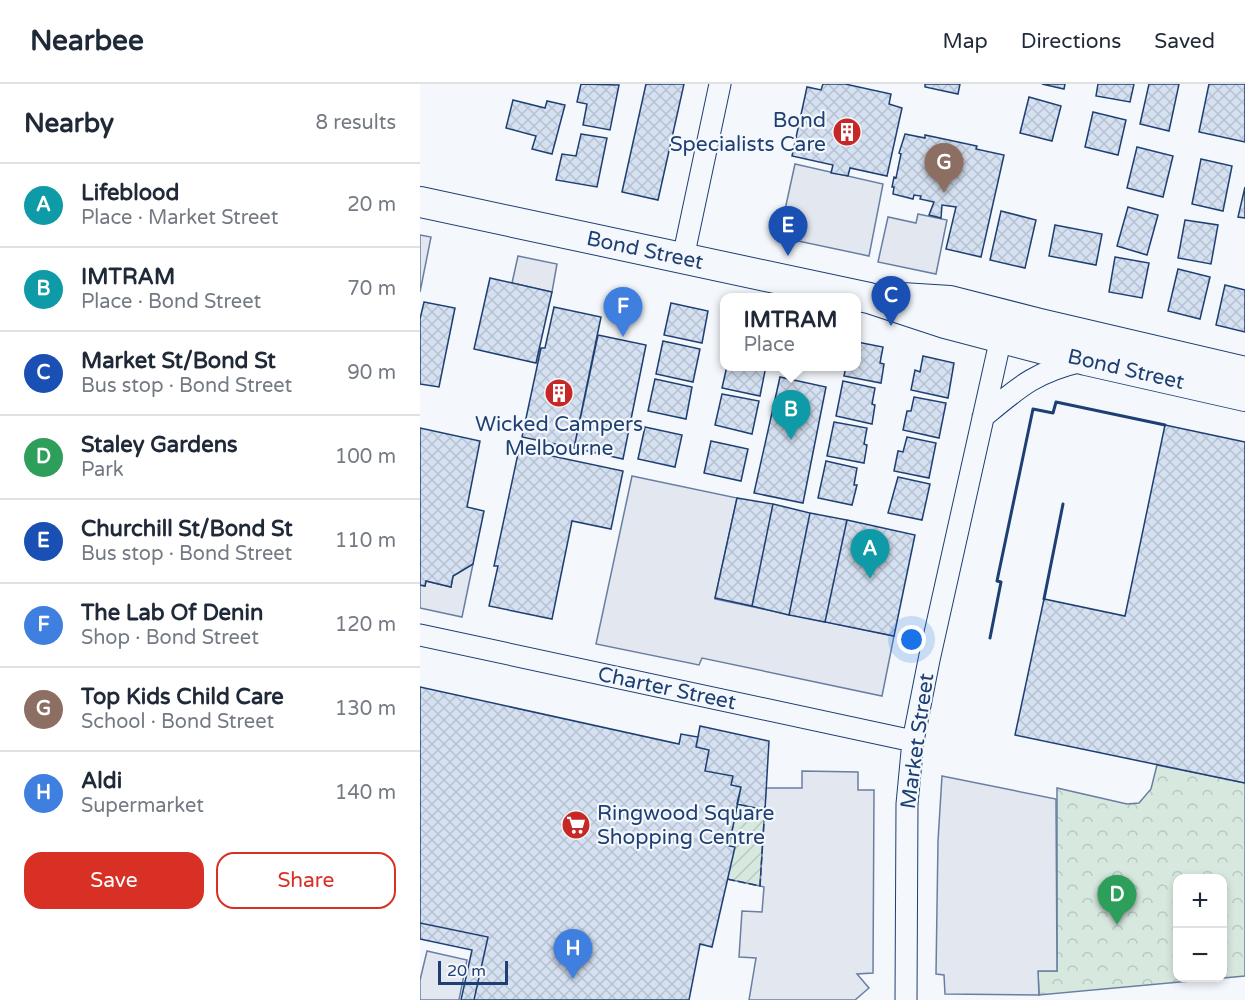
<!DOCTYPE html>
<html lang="en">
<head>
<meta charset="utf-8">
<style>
  :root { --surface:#fff; --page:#f2f2f3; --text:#1f2937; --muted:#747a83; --line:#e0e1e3; --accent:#d93025 }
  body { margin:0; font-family:"Varela Round",sans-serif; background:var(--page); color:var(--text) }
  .controls { position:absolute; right:18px; bottom:18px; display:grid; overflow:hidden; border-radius:12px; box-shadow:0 3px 9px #0003 }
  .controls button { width:54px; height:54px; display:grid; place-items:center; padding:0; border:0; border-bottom:2px solid var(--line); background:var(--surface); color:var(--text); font:30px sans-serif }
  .scale { position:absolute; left:18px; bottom:15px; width:70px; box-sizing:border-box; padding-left:6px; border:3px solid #1d3f73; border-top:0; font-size:16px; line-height:21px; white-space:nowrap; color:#1d3f73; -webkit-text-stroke:4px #f4f7fb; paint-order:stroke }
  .you { position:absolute; left:492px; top:556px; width:21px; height:21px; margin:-15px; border:4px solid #fff; border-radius:50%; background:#1a73e8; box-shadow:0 0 0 9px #1a73e833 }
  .badge { display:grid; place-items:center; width:39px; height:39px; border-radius:50%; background:var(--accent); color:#fff; font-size:20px; font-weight:700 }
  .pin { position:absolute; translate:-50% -50px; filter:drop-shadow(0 2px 3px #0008) }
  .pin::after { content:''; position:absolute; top:32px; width:21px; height:18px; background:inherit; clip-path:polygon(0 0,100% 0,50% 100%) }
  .popup { position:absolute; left:300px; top:209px; width:141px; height:78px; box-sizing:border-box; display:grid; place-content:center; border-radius:12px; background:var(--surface); filter:drop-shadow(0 2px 4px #0005); font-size:20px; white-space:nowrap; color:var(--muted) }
  .popup b { font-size:22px; color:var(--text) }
  .popup::after { content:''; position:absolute; left:50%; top:100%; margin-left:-12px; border:12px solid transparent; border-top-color:var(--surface) }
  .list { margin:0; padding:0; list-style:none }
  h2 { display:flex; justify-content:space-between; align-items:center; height:78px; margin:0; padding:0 24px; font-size:26px }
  h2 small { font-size:20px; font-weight:400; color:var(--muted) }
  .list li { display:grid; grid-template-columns:39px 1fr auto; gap:18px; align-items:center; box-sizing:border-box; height:84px; padding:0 24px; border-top:2px solid var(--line) }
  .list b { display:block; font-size:22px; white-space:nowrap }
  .list p { margin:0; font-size:20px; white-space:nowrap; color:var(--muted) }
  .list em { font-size:20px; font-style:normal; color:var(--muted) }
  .actions { display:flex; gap:12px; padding:18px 24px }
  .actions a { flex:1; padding:14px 0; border:2px solid var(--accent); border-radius:18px; text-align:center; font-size:21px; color:var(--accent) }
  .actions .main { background:var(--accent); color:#fff }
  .map { position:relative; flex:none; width:825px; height:916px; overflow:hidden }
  header { display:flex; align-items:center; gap:36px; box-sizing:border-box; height:84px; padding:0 30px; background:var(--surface); border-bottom:2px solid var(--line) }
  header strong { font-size:28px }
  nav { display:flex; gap:33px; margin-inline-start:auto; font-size:21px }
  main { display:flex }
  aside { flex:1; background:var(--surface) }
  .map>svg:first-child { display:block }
  .park { fill:url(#park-crowns); stroke:#687fa3; stroke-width:1.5; fill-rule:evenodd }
  .garden { fill:url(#garden-furrows); stroke:#687fa3; stroke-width:1.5 }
  .parking { fill:#e3e8f0; stroke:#687fa3; stroke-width:1.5 }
  .building { fill:url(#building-cross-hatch); stroke:#1d3f73; stroke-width:1.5 }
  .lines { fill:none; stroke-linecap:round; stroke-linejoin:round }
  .street-casing { stroke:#1d3f73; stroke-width:23 }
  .secondary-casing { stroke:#1d3f73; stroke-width:32 }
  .street { stroke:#f4f7fb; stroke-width:21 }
  .secondary { stroke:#f4f7fb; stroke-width:30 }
  .fence { stroke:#1d3f73; stroke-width:1.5; stroke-dasharray:8 3; stroke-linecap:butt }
  .wall { stroke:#1d3f73; stroke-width:3 }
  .labels { text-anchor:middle; stroke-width:4.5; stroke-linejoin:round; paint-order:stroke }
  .poi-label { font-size:21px; fill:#1d3f73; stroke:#f4f7fb; text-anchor:end }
  .street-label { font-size:21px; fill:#1d3f73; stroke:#f4f7fb }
</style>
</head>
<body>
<header>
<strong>Nearbee</strong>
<nav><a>Map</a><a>Directions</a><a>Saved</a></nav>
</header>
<main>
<aside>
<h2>Nearby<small>8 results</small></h2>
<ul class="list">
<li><span class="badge" style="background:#0f9aa8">A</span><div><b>Lifeblood</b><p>Place · Market Street</p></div><em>20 m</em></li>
<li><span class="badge" style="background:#0f9aa8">B</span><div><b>IMTRAM</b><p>Place · Bond Street</p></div><em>70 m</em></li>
<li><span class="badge" style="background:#1a4fb4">C</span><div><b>Market St/Bond St</b><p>Bus stop · Bond Street</p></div><em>90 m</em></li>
<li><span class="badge" style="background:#2e9e5b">D</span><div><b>Staley Gardens</b><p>Park</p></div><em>100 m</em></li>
<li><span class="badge" style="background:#1a4fb4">E</span><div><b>Churchill St/Bond St</b><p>Bus stop · Bond Street</p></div><em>110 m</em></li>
<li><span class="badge" style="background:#3f7fe0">F</span><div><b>The Lab Of Denin</b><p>Shop · Bond Street</p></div><em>120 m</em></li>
<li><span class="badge" style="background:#8d6e63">G</span><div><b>Top Kids Child Care</b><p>School · Bond Street</p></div><em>130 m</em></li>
<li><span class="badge" style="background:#3f7fe0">H</span><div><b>Aldi</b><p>Supermarket</p></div><em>140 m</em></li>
</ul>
<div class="actions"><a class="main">Save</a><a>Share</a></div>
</aside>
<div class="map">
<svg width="825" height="916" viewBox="0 0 825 916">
  <defs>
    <pattern id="park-crowns" width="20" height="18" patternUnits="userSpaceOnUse" patternTransform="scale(1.5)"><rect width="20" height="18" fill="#d7e8df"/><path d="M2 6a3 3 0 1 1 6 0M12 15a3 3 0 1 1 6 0" fill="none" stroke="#b8c8c3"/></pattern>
    <pattern id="garden-furrows" width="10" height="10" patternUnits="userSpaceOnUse" patternTransform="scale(1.5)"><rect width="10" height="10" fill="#d7e8df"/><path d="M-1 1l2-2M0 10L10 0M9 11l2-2" fill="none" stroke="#b8c8c3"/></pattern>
    <pattern id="building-cross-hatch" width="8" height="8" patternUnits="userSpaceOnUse" patternTransform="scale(1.5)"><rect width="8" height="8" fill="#d5e0f0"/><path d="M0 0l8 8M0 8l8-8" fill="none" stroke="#b6c1d1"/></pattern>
  </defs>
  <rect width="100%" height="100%" fill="#f4f7fb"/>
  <path class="park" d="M737,681L825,699V892L619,911L618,887H637V704L707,720L719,719L731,705ZM758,794H802V894H758Z"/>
  <path class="garden" d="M317,720L345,726L340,802L307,795L309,762Z"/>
  <path class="parking" d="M375,80L463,100L449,172L359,153Z
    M498,130L527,136L516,190L458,178L468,133L496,139Z
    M0,151L11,153L0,208Z
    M98,172L137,180L132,208L92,199Z
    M212,392L317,414L295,515L474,552L462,612L282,574L279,581L176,560Z
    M53,480L42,533L0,524V501L5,502L6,497L31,503L33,492Z
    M382,687L438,688V706H454L453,889L437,890L449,904L435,916H329L336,874L319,873L322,827L342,828L344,803L340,802L346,704H382Z
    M522,692L636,715L637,887H618L619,911L525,910L524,891L516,890L518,757Z
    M7,867L47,876L39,916H0V896Z"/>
  <path class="building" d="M161,0L199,1L190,46L163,41L167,20L157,18Z
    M226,0H264L238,116L202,108Z
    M403,0H425L471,10L469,20L482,24L467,92L430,84L428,92L411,89L413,81L372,72L387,3L401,6Z
    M505,0H540L538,10L505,3Z
    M622,0H645L644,5Z
    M678,0H714L710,18L676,12Z
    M729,0H759L749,47L720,40Z
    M789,0H825V58L779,48Z
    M609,13L641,22L632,57L600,49Z
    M93,16L125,24L127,17L145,21L132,70L112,65L116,52L86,44Z
    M673,28L706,36L698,71L665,63Z
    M161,50L187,54L177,103L136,96L142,70L156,72Z
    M485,50L505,54V51L557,62L556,65L584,71L561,173L526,165L536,123L522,121L521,134L509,131L514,118L500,115L501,112L494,111L493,115L473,110L474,103H472L474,93L476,94L481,70L479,69Z
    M717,63L753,72L743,113L707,104Z
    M781,75L812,82L803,127L772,120Z
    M825,103V134L818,133Z
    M708,123L738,131L727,171L697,162Z
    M581,127L616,136L605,184L570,176Z
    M765,136L798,141L791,180L758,174Z
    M635,141L682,150L676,181L629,172Z
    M695,173L729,179L722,214L689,208Z
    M758,185L790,193L780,235L748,227Z
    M70,194L132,208L116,279L54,265Z
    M805,201L825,206V248L796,241Z
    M4,218L35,224L19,303L0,300V235Z
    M251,219L288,227L282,259L244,251Z
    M134,223L181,233L154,364L102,353L121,264H125Z
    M178,251L226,261L203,375L154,364Z
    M243,257L280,265L273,298L236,290Z
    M437,258L463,263L460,279L464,280L461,299L424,292L426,282H437Z
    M503,272L534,279L528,314L491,306L495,286L500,288Z
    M307,282H346L340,312L302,304Z
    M360,293L406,303L383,419L334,409Z
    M235,295L272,303L266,335L228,327Z
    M423,297L455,304L452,320L455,321L452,340L416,332Z
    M302,310L339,317L332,350L295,341Z
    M494,313L526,319L519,354L483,346L487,327H491Z
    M414,338L447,344L444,360L447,361L444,379L407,372Z
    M745,341L825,358V699L595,651L624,515L705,532Z
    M225,343L262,351L255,383L218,375Z
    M0,344L60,357L47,423L64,427L53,480L33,492L31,503L6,497L5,502L0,501Z
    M487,353L516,359L509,394L474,387L478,367L483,368Z
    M291,357L328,365L321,397L284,389Z
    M99,365L203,387L191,445L152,437L132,535L69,522L78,482H74Z
    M406,377L437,384L434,401H437L432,421L398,414Z
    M478,393L510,400L502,436L468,429Z
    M317,414L353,420L332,522L295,514Z
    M353,420L390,429L369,531L332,522Z
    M390,429L427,436L405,538L369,531Z
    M427,436L495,451L474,552L405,538Z
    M0,603L259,660L261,650L278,653L276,663L289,666L285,687L313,692L311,701L321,703L309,762L315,763L292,863L280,860L269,916H54L68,853L0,839Z
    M280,642L349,657L345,726L317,720L321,703L311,701L313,692L285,687L289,666L276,663Z
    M0,839L68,853L54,916H41L52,866L0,855Z"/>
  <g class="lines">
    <g class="street-casing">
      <path id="street" d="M263,174L300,0
        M563,333C599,303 615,288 662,277
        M0,551L493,657
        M486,916L487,720L493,657L509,576L584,240"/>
    </g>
    <g class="secondary-casing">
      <path id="secondary" d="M0,118L449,214L525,239L666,276L825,312
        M482,214L530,217L620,240L825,288"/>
    </g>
    <use href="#street" class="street"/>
    <use href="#secondary" class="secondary"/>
    <path class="fence" d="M307,795L340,802L345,722"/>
    <path class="wall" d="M624,515L643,420
      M570,554L581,498L577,497L613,325L633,329L636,318L745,341"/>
  </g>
  <defs>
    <g id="building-disc" transform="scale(1.5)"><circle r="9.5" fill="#c62828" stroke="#f4f7fb"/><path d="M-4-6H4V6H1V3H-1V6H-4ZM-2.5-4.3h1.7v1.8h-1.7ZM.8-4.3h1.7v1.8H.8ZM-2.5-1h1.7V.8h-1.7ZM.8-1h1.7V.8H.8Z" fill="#fff"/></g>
    <g id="supermarket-disc" transform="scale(1.5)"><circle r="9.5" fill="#c62828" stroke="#f4f7fb"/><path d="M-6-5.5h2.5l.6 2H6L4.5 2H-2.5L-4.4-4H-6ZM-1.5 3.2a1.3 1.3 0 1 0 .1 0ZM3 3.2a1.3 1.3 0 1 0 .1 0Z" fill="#fff"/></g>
  </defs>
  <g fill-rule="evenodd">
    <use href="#building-disc" x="427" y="48"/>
    <use href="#building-disc" x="139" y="309"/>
    <use href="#supermarket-disc" x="156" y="741"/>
  </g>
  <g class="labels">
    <g class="poi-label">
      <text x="406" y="43">Bond<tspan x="406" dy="24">Specialists Care</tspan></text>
      <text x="139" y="347" text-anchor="middle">Wicked Campers<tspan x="139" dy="24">Melbourne</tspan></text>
      <text x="177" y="736" text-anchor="start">Ringwood Square<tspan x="177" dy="24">Shopping Centre</tspan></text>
    </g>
    <g class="street-label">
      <text transform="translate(225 166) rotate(12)" y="7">Bond Street</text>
      <text transform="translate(706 285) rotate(13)" y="7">Bond Street</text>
      <text transform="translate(247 604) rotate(12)" y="7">Charter Street</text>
      <text transform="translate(497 657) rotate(-82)" y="7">Market Street</text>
    </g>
  </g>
</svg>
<div class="controls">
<button>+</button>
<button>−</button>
</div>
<div class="scale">20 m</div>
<div class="you"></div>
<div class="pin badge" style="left:450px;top:495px;background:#0f9aa8">A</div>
<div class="pin badge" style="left:371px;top:356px;background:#0f9aa8">B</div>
<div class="popup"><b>IMTRAM</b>Place</div>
<div class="pin badge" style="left:471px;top:242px;background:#1a4fb4">C</div>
<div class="pin badge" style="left:697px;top:841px;background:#2e9e5b">D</div>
<div class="pin badge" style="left:368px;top:172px;background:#1a4fb4">E</div>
<div class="pin badge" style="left:203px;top:253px;background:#3f7fe0">F</div>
<div class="pin badge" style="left:524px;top:109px;background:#8d6e63">G</div>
<div class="pin badge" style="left:153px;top:895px;background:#3f7fe0">H</div>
</div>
</main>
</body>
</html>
